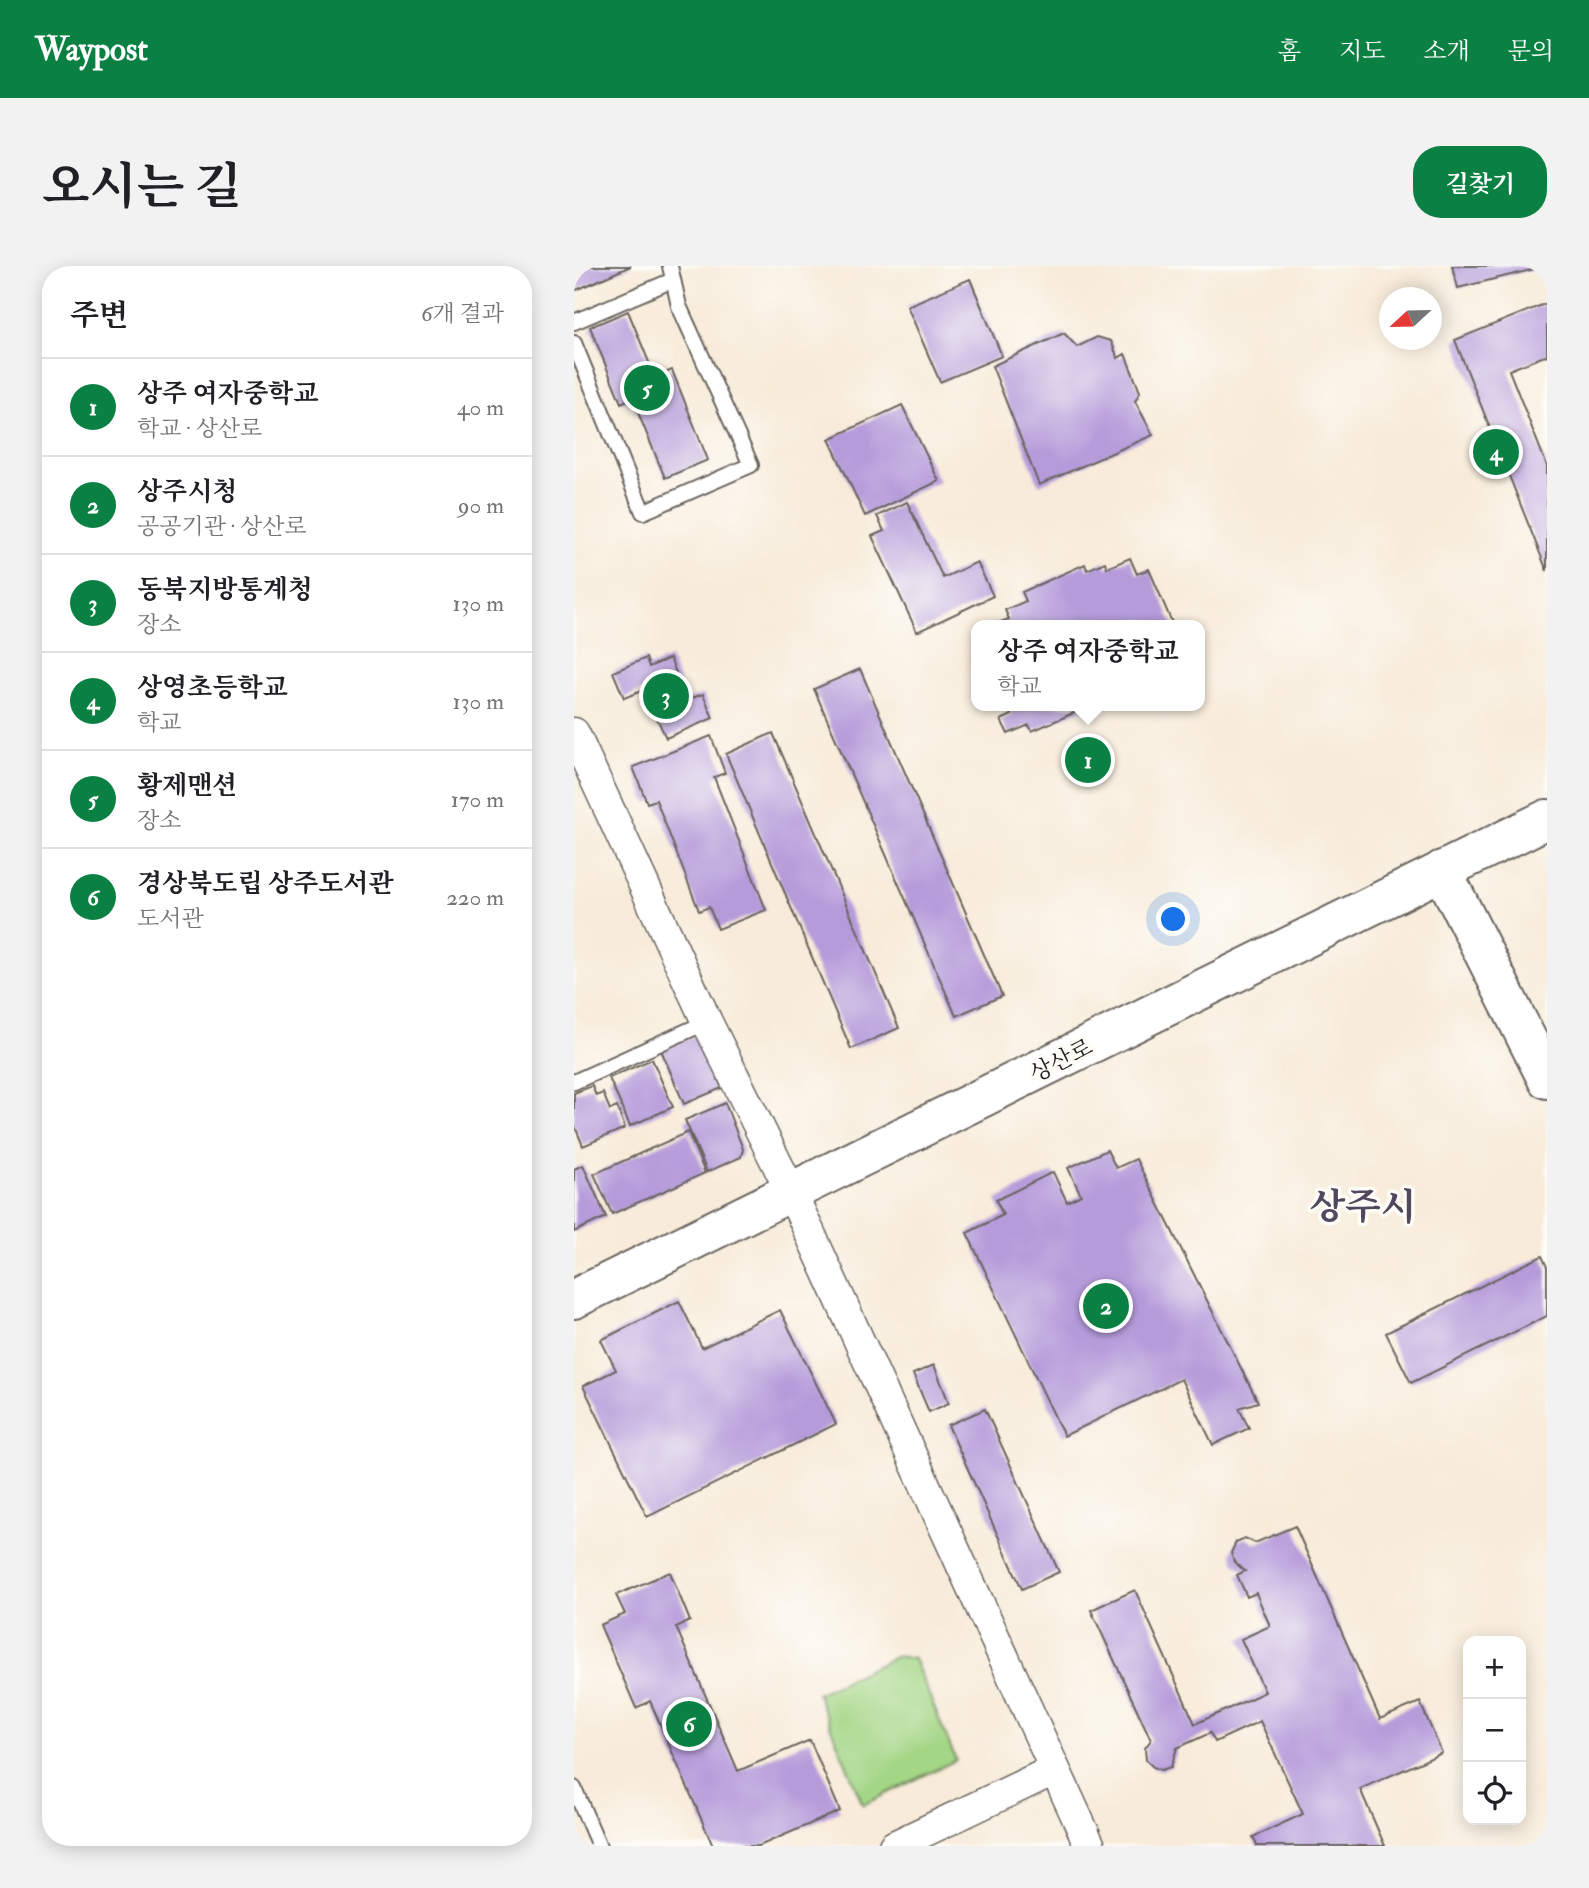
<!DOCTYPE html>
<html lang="ko">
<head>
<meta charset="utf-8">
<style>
  :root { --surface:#fff; --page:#f2f2f2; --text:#202124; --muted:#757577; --line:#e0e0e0; --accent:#0b8043 }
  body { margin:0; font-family:"IM FELL Double Pica","Noto Serif KR",serif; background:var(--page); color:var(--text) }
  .controls { position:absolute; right:21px; bottom:21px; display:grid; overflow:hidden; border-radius:14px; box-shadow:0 4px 18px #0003 }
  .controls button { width:63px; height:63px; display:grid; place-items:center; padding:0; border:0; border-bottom:2px solid var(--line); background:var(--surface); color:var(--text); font:35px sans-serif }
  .compass { position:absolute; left:805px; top:21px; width:63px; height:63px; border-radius:50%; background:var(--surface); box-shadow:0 4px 18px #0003; rotate:248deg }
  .you { position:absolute; left:600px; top:654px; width:24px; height:24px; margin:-18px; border:5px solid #fff; border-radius:50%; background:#1a73e8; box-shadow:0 0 0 10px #1a73e833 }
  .badge { display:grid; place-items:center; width:46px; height:46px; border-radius:50%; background:var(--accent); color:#fff; font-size:23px; font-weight:700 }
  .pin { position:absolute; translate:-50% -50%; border:4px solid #fff; box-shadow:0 2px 7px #0006 }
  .popup { position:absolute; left:397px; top:354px; width:234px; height:91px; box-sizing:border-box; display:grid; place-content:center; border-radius:14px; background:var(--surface); filter:drop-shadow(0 2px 5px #0005); font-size:23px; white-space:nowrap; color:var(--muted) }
  .popup b { font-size:26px; color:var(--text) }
  .popup::after { content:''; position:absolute; left:50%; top:100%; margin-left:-14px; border:14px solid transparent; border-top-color:var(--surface) }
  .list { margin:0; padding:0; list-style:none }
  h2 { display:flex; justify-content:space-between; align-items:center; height:91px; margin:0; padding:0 28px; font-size:30px }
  h2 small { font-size:23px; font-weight:400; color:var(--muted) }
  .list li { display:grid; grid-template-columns:46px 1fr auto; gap:21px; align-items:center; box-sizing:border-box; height:98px; padding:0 28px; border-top:2px solid var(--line) }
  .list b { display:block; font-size:26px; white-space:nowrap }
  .list p { margin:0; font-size:23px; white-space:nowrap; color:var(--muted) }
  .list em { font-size:23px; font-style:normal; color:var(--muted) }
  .icon { flex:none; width:38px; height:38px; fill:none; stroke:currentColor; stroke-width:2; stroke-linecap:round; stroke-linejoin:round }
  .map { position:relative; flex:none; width:973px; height:1580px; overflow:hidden; border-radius:28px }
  header { display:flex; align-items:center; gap:42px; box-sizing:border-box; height:98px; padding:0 35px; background:var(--accent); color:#fff }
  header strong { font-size:33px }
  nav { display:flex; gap:38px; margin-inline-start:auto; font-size:24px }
  .intro { display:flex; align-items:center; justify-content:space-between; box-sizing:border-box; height:168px; padding:0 42px }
  h1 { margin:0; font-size:49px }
  .button { padding:18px 32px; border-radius:28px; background:var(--accent); color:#fff; font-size:24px; font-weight:700 }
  main { display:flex; gap:42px; padding:0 42px }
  aside { flex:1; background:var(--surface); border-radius:28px; box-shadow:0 4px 18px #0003 }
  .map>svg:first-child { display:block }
  .green { fill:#a3d685; stroke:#607950; stroke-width:2 }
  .building { fill:#b59bda }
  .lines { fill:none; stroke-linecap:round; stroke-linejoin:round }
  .lane-casing { stroke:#69645e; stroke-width:18 }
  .street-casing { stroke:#69645e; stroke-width:33 }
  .secondary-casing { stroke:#69645e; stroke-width:42 }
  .lane { stroke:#fff; stroke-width:14 }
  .street { stroke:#fff; stroke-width:30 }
  .secondary { stroke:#fff; stroke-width:38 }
  .labels { text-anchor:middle; stroke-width:7; stroke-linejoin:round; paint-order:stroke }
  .street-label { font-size:23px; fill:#1c1c1c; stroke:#fdfcf7 }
  .town-label { font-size:37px; font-weight:bold; fill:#52485e; stroke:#fdfcf7 }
</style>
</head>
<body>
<header>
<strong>Waypost</strong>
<nav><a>홈</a><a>지도</a><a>소개</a><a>문의</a></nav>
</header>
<div class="intro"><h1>오시는 길</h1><a class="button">길찾기</a></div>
<main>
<aside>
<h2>주변<small>6개 결과</small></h2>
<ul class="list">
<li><span class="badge">1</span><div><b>상주 여자중학교</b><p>학교 · 상산로</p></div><em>40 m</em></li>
<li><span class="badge">2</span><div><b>상주시청</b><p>공공기관 · 상산로</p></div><em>90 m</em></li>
<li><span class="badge">3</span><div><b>동북지방통계청</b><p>장소</p></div><em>130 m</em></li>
<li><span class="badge">4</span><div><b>상영초등학교</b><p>학교</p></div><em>130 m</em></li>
<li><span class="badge">5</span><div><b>황제맨션</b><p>장소</p></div><em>170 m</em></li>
<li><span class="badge">6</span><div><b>경상북도립 상주도서관</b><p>도서관</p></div><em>220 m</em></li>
</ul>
</aside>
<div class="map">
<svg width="973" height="1580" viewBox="0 0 973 1580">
  <rect width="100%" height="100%" fill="#fdfcf7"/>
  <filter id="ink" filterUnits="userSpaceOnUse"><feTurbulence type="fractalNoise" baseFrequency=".0143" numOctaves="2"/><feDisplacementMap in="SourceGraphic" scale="14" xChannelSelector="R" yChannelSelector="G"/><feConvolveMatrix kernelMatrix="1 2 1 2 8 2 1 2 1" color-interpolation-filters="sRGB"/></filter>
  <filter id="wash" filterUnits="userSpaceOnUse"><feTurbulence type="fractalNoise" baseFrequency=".00686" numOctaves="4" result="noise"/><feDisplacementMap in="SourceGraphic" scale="28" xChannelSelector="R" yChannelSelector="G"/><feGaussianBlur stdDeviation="1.57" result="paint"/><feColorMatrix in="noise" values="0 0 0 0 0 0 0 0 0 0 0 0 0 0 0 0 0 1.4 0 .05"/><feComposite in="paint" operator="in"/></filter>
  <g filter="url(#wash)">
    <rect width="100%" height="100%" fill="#f8ebd9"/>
    <path class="green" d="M323,1390L340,1393L382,1494L289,1539L243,1428Z"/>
    <g id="blocks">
      <path class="building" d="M0,0H57L0,25Z
        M878,0H968L969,1L884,22Z
        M396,13L428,90L366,116L333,40Z
        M973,37V89L935,104L973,200V305L881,74Z
        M54,45L81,111L98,104L134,194L91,212L58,132L47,137L16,61Z
        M490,67L503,81L523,71L537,75L544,92L551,88L566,126L561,135L579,169L465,219L418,100Z
        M328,139L365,215L291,250L255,173Z
        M333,236L369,312L403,296L419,330L343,366L298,270L310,265L303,250Z
        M556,292L563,308L575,303L599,359H419L435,353L431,344L452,335L448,326L511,298L513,304L531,296L533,302Z
        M72,392L75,401L96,392L113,434L129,428L139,452L92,472L70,424L50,432L39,406Z
        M286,403L428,730L382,750L240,423Z
        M434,440H516L458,465L455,459L434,468L427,454L438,449Z
        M199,467L325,762L277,783L152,488Z
        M137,470L151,507L140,511L192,644L144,663L135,641L125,645L82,534L73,537L59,501Z
        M125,768L148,822L110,838L87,784Z
        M78,793L99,841L56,860L35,812Z
        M18,820L22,830L29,827L36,844L43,841L51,862L9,880L0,858V827Z
        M151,837L169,883L167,891L133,906L111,854Z
        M114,866L131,907L38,948L20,908Z
        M533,884L542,902L562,893L684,1136L665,1142L675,1162L639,1179L607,1113L490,1170L393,967L429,949L422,934L479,906L493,936L507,929L494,902Z
        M9,899L32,951L0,966V903Z
        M968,990L973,1001V1050L837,1117L812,1067Z
        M105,1035L128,1082L206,1044L262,1158L73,1251L9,1120L42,1104L27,1074Z
        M360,1099L375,1137L355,1146L339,1108Z
        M411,1143L485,1306L448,1323L374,1159Z
        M721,1260L806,1453L846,1436L868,1487L786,1523L811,1580H683L679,1571L729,1548L686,1455L641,1476L636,1467L603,1482L597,1501L587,1504L579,1501L572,1494L571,1482L577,1474L517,1344L561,1324L621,1458L691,1426L667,1373L696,1360L682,1327L673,1331L663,1309L671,1305L660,1296L657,1287L662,1276L671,1272L681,1277Z
        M96,1306L116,1355L102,1361L164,1505L236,1474L266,1545L185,1580H139L76,1435L62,1442L26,1359L51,1348L42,1329Z"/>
    </g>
  </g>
  <g filter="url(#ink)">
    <use href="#blocks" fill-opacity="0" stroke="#69645e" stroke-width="2"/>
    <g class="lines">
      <g class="lane-casing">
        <path id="lane" d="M0,56L99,14
          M0,77L69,246L177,199L105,40L96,0
          M0,816L133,756
          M0,1522L25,1580"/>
      </g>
      <g class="street-casing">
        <path id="street" d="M0,467L133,756L218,928L516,1580
          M320,1580L480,1504"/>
      </g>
      <g class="secondary-casing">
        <path id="secondary" d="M868,604L973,813
          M0,1033L973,553"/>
      </g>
      <use href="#lane" class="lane"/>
      <use href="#street" class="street"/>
      <use href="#secondary" class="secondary"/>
    </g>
  </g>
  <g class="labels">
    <g class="street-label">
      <text transform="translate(487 794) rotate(-27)" y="8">상산로</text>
    </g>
    <g class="town-label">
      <text x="789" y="953">상주시</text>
    </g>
  </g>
</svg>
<div class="controls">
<button>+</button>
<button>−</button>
<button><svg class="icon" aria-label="locate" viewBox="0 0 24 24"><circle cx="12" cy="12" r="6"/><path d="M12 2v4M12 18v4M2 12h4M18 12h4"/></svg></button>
</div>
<svg class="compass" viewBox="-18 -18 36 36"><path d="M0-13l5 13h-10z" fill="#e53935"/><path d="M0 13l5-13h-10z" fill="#757577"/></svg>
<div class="you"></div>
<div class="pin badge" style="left:514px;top:494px">1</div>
<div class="popup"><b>상주 여자중학교</b>학교</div>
<div class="pin badge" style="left:532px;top:1040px">2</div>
<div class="pin badge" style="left:92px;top:430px">3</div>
<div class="pin badge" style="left:922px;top:186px">4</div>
<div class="pin badge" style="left:73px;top:122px">5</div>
<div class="pin badge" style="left:115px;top:1458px">6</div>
</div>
</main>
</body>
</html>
